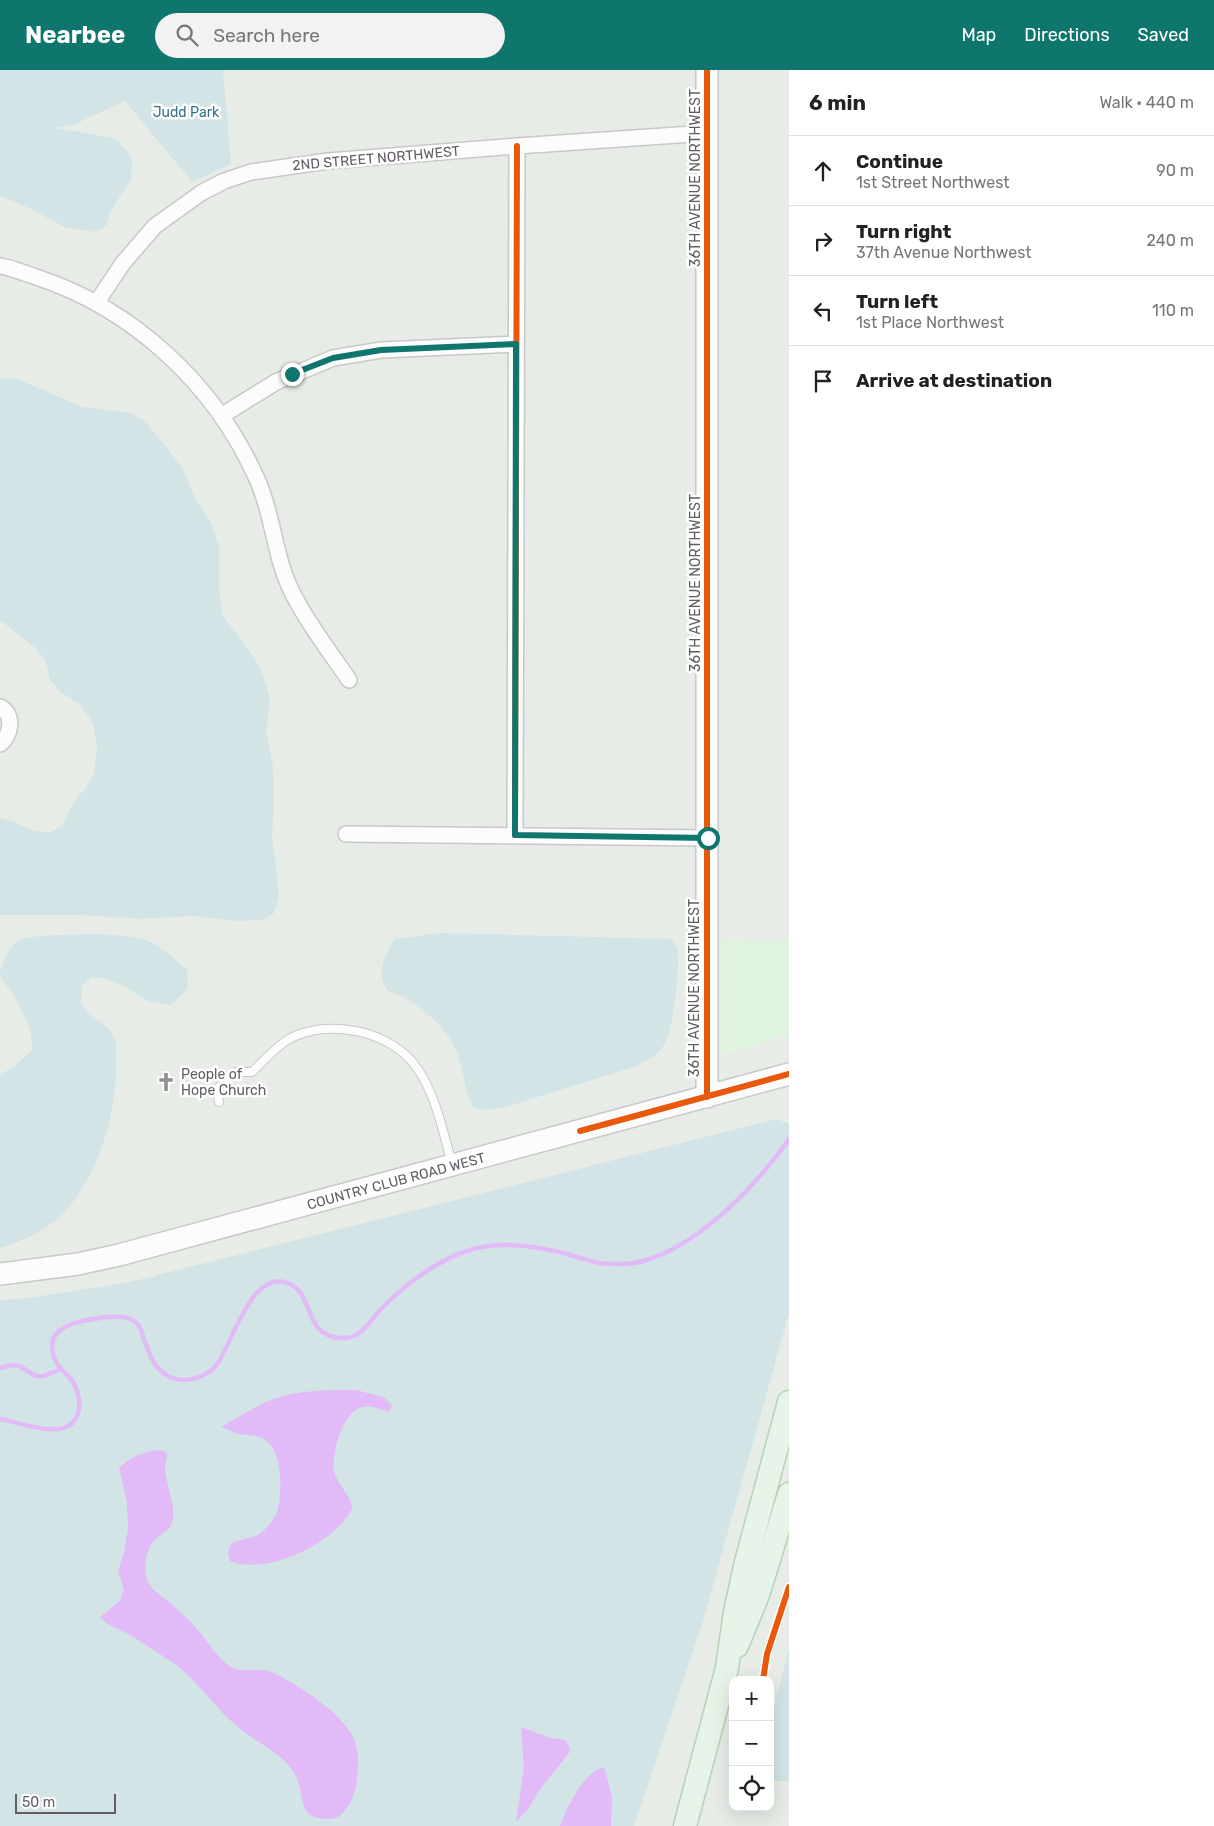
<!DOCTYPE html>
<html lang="en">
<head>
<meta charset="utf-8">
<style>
  :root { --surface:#fff; --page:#f2f2f2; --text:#222; --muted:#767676; --line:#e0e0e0; --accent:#0f766e }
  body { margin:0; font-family:Rubik,sans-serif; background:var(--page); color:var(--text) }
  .controls { position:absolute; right:15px; bottom:15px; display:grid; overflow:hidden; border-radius:10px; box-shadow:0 5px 20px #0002 }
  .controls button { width:45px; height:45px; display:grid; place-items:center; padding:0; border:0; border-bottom:1px solid var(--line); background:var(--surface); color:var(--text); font:25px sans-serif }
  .scale { position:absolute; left:15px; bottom:12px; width:101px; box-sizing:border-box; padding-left:5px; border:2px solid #635c65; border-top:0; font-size:14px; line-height:18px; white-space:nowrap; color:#635c65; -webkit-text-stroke:4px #fff; paint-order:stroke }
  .stop { position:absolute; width:15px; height:15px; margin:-11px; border:4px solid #0f766e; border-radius:50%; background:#fff }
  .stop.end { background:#0f766e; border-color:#fff; box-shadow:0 1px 5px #0008 }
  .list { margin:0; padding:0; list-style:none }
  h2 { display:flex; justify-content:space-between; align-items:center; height:65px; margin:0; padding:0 20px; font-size:21px }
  h2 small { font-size:16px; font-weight:400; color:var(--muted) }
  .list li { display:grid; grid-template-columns:32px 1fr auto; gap:15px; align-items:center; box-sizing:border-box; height:70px; padding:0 20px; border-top:1px solid var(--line) }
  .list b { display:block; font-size:19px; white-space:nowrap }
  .list p { margin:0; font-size:16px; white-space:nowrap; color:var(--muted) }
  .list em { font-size:16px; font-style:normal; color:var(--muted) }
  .icon { flex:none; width:28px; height:28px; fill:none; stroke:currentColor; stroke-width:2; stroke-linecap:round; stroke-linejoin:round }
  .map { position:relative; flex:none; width:789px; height:1756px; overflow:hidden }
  header { display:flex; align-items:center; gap:30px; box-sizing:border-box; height:70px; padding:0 25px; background:var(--accent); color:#fff }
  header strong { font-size:24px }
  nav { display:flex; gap:28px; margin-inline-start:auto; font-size:18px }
  .search { width:350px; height:45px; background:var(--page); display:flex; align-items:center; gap:12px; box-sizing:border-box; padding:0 18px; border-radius:28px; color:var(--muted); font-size:19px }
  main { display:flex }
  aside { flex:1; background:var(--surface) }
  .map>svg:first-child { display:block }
  .commercial { fill:#e0f5e0 }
  .green { fill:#d2e4e6 }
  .water { fill:#e1baf7 }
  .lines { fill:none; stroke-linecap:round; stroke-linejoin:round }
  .stream { stroke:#e1baf7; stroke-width:4.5 }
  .lane-casing { stroke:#c8c8c8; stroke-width:10 }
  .street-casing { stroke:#c8c8c8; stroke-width:18 }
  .secondary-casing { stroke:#c9c9c9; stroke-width:24 }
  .primary-casing { stroke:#b7d3b5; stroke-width:25 }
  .lane { stroke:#fbfcfb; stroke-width:8 }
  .street { stroke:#fbfcfb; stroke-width:15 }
  .secondary { stroke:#fbfcfb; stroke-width:21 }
  .primary { stroke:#e8f3e9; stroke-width:22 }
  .cycleway-casing { stroke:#fff; stroke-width:9 }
  .cycleway { stroke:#e8590c; stroke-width:6 }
  .route { stroke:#0f766e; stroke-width:6 }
  .labels { text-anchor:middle; stroke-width:5; stroke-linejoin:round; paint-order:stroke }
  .park-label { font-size:14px; fill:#377388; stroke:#fff }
  .street-label { font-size:14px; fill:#635c65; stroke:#fff }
  .poi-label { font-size:14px; fill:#635c65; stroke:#fff; text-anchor:start }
</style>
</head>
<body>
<header>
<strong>Nearbee</strong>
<div class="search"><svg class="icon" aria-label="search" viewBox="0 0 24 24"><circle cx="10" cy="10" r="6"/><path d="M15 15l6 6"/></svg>Search here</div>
<nav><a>Map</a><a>Directions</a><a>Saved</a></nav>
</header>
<main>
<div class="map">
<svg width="789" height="1756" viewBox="0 0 789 1756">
  <rect width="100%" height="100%" fill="#e7ece7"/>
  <path class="commercial" d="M722,871L789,872V963L737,981L722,984Z"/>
  <path class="green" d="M0,0H223L231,94L192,112L125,31L75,54L53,58L86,63L116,69L132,87L131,110L111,140L107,155L96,162L65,157L31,139L0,126Z
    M0,308L17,309L83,337L131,343L146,352L182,397L195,428L212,455L219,476V518L222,544L254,587L263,605L270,629L266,661L273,696L274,736L272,764L279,826L274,843L264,850L237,851L191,846L140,849L83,845H0V748L12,751L32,760L49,763L62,756L74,731L85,719L94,703L97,676L93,653L80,635L61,622L50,610L45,589L34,577L0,550Z
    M439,863L670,869C672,871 676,874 677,878C681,893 673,962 664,975C658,985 647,990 637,996L502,1038L481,1040L473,1037C461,1013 464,984 445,962C434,948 419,937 404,927C399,924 391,923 386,919C386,918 383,913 383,912C378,898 387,880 395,869Z
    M56,865C79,865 131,862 150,872C164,879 175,889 187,900L188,918L179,928L169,935L148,931L124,916L104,908L91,907L82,916L81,933C84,937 87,942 91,945C100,953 113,959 116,973C117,979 116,986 116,992C117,1042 99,1106 63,1144C51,1157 18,1174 0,1178V1004L13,998L33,979L30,958L16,929L0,906V903C12,865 20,868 56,865Z
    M777,1049L789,1054V1243L703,1551L634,1756H0V1230L21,1229L126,1213Z
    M789,1578V1711H770V1654Z"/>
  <path class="water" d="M356,1320L383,1327L392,1335L389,1342C381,1340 372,1335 363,1337C343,1340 331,1384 334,1402C337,1413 354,1430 352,1439C350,1443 346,1448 343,1452C321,1478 264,1505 230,1491L228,1482L232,1473C242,1468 254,1470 263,1461C269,1456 276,1447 278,1439C282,1420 283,1382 265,1370C257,1364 248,1366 239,1364C233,1362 227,1359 221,1357C238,1347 264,1331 283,1326C306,1320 333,1320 356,1320Z
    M157,1380L164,1381L167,1384C167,1388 166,1392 165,1396C165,1414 177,1435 172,1453C169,1461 164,1462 158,1467C146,1476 142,1498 148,1512C152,1522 167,1529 175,1537C184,1545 193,1554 201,1564C211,1576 217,1588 231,1597C245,1605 257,1595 274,1603C300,1616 349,1647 356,1675C359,1686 358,1698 357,1708C356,1722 351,1735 341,1745C336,1749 331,1749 325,1749C299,1748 304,1728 298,1711C295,1703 290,1696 284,1690C267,1676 247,1666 231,1651C209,1630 192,1604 166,1588C154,1580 141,1572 128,1564C119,1559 106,1555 100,1547L120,1531L124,1520L118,1501L124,1483L128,1458L127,1433L119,1398C131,1387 142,1382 157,1380Z
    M521,1657L550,1668L565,1670L570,1678L569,1683L538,1722L529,1738L516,1752L524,1697Z
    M601,1698L605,1699L612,1727L611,1756H560C566,1740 583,1703 601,1698Z"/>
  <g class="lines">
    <path class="stream" d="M0,1298L11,1295L19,1296L36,1306H44L61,1299
      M0,1349C18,1352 56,1367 71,1354C84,1343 80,1322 71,1309C66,1303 60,1299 56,1292C38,1254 84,1250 108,1247C121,1246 131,1246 139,1256C145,1269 148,1287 158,1298C165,1306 174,1310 184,1310C195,1310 207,1305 215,1297C231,1279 251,1195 290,1214C315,1226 303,1267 342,1268C348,1268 354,1267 358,1264C368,1257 373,1247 381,1239C402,1217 435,1192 464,1182C495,1170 531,1175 563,1183C575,1186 588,1191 600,1193C616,1195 635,1194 650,1189C704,1170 757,1115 789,1069"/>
    <g class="lane-casing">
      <path id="lane" d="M219,1032L217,1019L236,1002H252C264,991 275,977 289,969C328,948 391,960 417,998C436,1025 443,1062 452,1094"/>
    </g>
    <g class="street-casing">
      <path id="street" d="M0,196C12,198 24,203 36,207C134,239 215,315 257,409C274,446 274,488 293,524C308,554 330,582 349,610
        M97,232L123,193L155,156L201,123L224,111L251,102L328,91L517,76L707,63
        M221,346L276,312L333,288L381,280L516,274
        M0,637C15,644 11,666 0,674
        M346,764L707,768
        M515,765L517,76"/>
    </g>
    <g class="secondary-casing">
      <path id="secondary" d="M707,0V1027
        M0,1204L78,1194L119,1185L789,1004"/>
    </g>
    <g class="primary-casing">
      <path id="primary" d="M737,1576L758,1525L789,1424
        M685,1756L727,1598L735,1542L746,1492L789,1332"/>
    </g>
    <use href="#lane" class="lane"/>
    <use href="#street" class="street"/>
    <use href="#secondary" class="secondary"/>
    <use href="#primary" class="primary"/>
    <g class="cycleway-casing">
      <path id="cycleway" d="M707,0V1027
        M515,765L517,76
        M580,1061L789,1004
        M763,1610L767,1584L789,1517"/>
    </g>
    <use href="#cycleway" class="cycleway"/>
  </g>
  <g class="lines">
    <path class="route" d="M292,304L333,288L381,280L516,274L515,765L708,768"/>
  </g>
  <defs>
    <g id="church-bare" transform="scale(1.5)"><path d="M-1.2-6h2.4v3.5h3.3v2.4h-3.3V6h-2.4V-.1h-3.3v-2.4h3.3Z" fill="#918e92" stroke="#fff" stroke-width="2.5" paint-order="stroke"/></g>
  </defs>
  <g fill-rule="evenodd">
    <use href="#church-bare" x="166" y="1012"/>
  </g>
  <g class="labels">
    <g class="park-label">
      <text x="186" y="47">Judd Park</text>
    </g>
    <g class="street-label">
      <text transform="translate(376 88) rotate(-5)" y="5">2ND STREET NORTHWEST</text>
      <text transform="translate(695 108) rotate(-90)" y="5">36TH AVENUE NORTHWEST</text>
      <text transform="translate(695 513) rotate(-90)" y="5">36TH AVENUE NORTHWEST</text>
      <text transform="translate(694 918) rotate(-90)" y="5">36TH AVENUE NORTHWEST</text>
      <text transform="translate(396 1111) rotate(-15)" y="5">COUNTRY CLUB ROAD WEST</text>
    </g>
    <g class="poi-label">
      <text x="181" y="1009">People of<tspan x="181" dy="16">Hope Church</tspan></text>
    </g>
  </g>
</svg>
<div class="controls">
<button>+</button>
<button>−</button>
<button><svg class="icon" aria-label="locate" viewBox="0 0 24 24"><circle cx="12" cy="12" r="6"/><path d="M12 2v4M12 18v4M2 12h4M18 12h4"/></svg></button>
</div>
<div class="scale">50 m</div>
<div class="stop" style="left:708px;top:768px"></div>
<div class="stop end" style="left:292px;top:304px"></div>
</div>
<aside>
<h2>6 min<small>Walk · 440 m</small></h2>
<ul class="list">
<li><svg class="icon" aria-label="ahead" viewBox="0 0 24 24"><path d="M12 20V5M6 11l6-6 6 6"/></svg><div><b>Continue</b><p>1st Street Northwest</p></div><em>90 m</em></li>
<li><svg class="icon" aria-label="right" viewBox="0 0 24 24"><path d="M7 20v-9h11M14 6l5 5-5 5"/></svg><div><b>Turn right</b><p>37th Avenue Northwest</p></div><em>240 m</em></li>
<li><svg class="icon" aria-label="left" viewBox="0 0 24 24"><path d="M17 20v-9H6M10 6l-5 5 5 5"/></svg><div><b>Turn left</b><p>1st Place Northwest</p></div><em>110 m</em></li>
<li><svg class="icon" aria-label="arrive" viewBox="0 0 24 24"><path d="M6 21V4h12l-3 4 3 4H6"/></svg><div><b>Arrive at destination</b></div></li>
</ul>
</aside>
</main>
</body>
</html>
